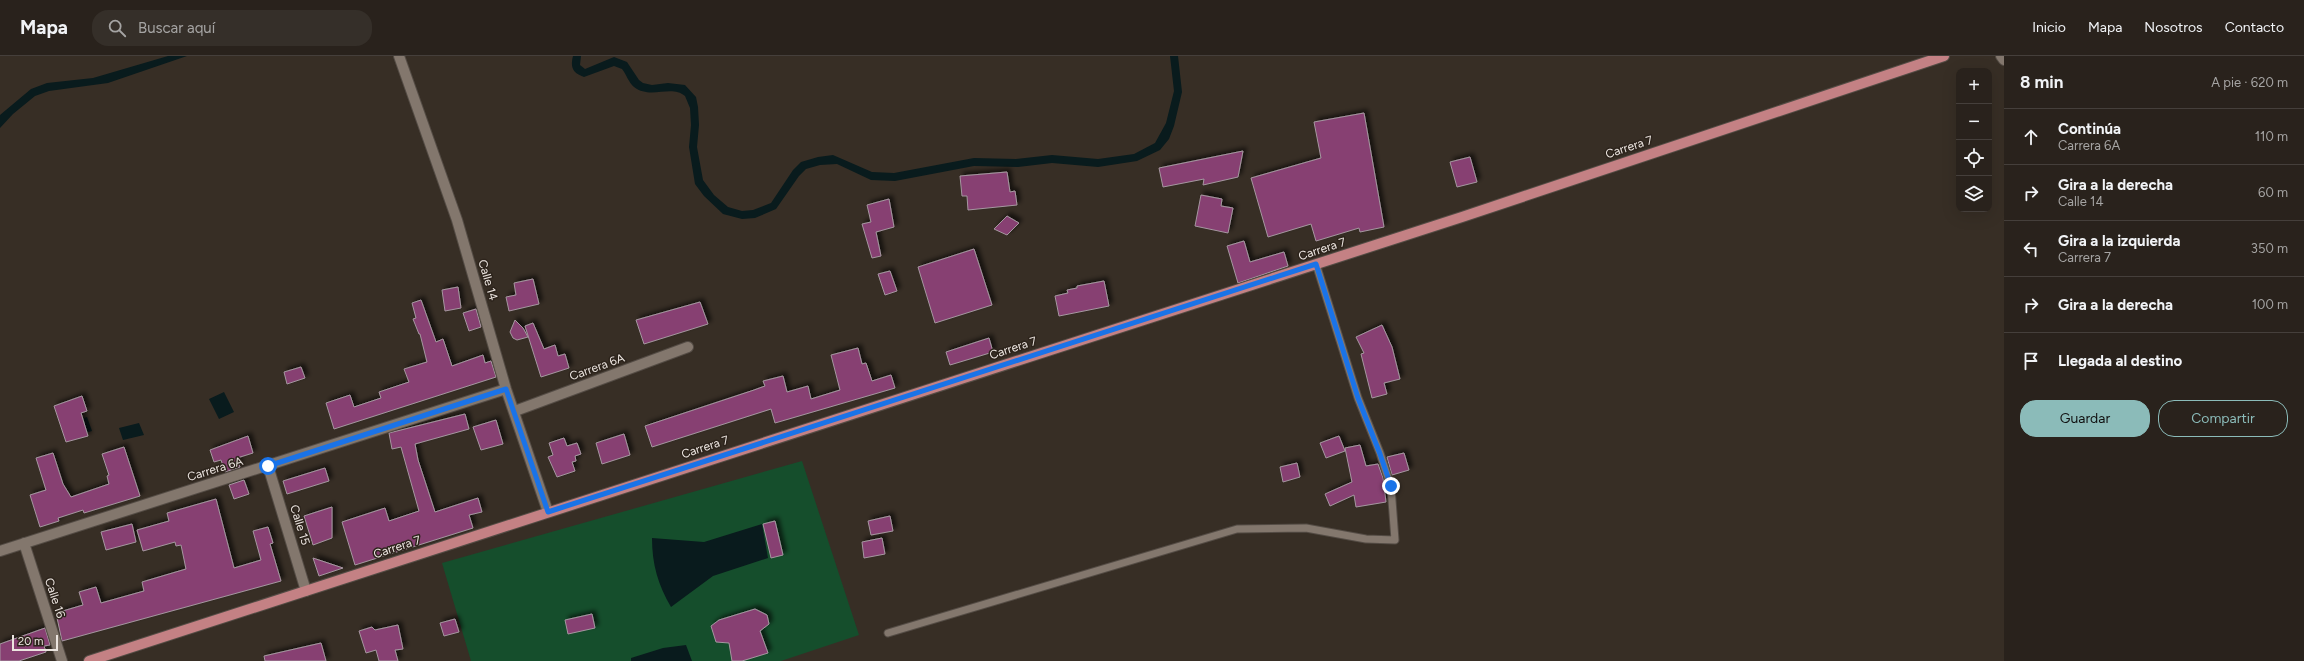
<!DOCTYPE html>
<html lang="es">
<head>
<meta charset="utf-8">
<style>
  :root { --surface:#29221c; --page:#352f29; --text:#f1f3f6; --muted:#a5a4a3; --line:#453f3b; --accent:#8bbbb9 }
  body { margin:0; font-family:Figtree,sans-serif; background:var(--page); color:var(--text) }
  .controls { position:absolute; right:12px; top:12px; display:grid; overflow:hidden; border-radius:8px; box-shadow:0 4px 16px #0002 }
  .controls button { width:36px; height:36px; display:grid; place-items:center; padding:0; border:0; border-bottom:1px solid var(--line); background:var(--surface); color:var(--text); font:20px sans-serif }
  .scale { position:absolute; left:12px; bottom:10px; width:46px; box-sizing:border-box; padding-left:4px; border:2px solid #ece5e0; border-top:0; font-size:11px; line-height:14px; white-space:nowrap; color:#ece5e0; -webkit-text-stroke:3px #2d241c; paint-order:stroke }
  .stop { position:absolute; width:12px; height:12px; margin:-9px; border:3px solid #1a73e8; border-radius:50%; background:#fff }
  .stop.end { background:#1a73e8; border-color:#fff; box-shadow:0 1px 4px #0008 }
  .list { margin:0; padding:0; list-style:none }
  h2 { display:flex; justify-content:space-between; align-items:center; height:52px; margin:0; padding:0 16px; font-size:17px }
  h2 small { font-size:13px; font-weight:400; color:var(--muted) }
  .list li { display:grid; grid-template-columns:26px 1fr auto; gap:12px; align-items:center; box-sizing:border-box; height:56px; padding:0 16px; border-top:1px solid var(--line) }
  .list b { display:block; font-size:15px; white-space:nowrap }
  .list p { margin:0; font-size:13px; white-space:nowrap; color:var(--muted) }
  .list em { font-size:13px; font-style:normal; color:var(--muted) }
  .actions { display:flex; gap:8px; padding:12px 16px }
  .actions a { flex:1; padding:9px 0; border:1px solid var(--accent); border-radius:16px; text-align:center; font-size:14px; color:var(--accent) }
  .actions .main { background:var(--accent); color:#111 }
  .icon { flex:none; width:22px; height:22px; fill:none; stroke:currentColor; stroke-width:2; stroke-linecap:round; stroke-linejoin:round }
  .map { position:relative; flex:none; width:2004px; height:605px; overflow:hidden }
  header { display:flex; align-items:center; gap:24px; box-sizing:border-box; height:56px; padding:0 20px; background:var(--surface); border-bottom:1px solid var(--line) }
  header strong { font-size:19px }
  nav { display:flex; gap:22px; margin-inline-start:auto; font-size:14px }
  .search { width:280px; height:36px; background:var(--page); display:flex; align-items:center; gap:10px; box-sizing:border-box; padding:0 14px; border-radius:16px; color:var(--muted); font-size:15px }
  main { display:flex }
  aside { flex:1; background:var(--surface) }
  .map>svg:first-child { display:block }
  .green { fill:#154e2c }
  .water { fill:#091b1d }
  .building { fill:#873f72; stroke:#a597a0; filter:url(#shadow) }
  .lines { fill:none; stroke-linecap:round; stroke-linejoin:round }
  .service-casing { stroke:#544c45; stroke-width:9 }
  .minor-casing { stroke:#544c45; stroke-width:12 }
  .primary-casing { stroke:#544c45; stroke-width:12 }
  .service { stroke:#83776d; stroke-width:7 }
  .minor { stroke:#83776d; stroke-width:10 }
  .primary { stroke:#c48184; stroke-width:10 }
  .route { stroke:#1a73e8; stroke-width:5 }
  .labels { text-anchor:middle; stroke-width:3; stroke-linejoin:round; paint-order:stroke }
  .street-label { font-size:12px; fill:#ece5e0; stroke:#2d241c }
</style>
</head>
<body>
<header>
<strong>Mapa</strong>
<div class="search"><svg class="icon" aria-label="search" viewBox="0 0 24 24"><circle cx="10" cy="10" r="6"/><path d="M15 15l6 6"/></svg>Buscar aquí</div>
<nav><a>Inicio</a><a>Mapa</a><a>Nosotros</a><a>Contacto</a></nav>
</header>
<main>
<div class="map">
<svg width="2004" height="605" viewBox="0 0 2004 605">
  <defs>
    <filter id="shadow"><feDropShadow dx="3.5" dy="-3.5" stdDeviation="2" flood-color="#0009"/></filter>
  </defs>
  <rect width="100%" height="100%" fill="#372e25"/>
  <path class="green" d="M802,405L859,579L781,605H471L442,507Z"/>
  <path class="water" d="M168,0H187L108,27L49,35L35,40L13,58L0,72V59L31,33L47,27L93,22Z
    M573,0H581L580,9L585,13L614,1L627,6L639,24L643,27L652,29L668,27L685,29L696,41L698,51L699,69L697,91L703,124L714,139L728,151L742,155L753,154L771,147L793,114L801,106L818,101L833,99L872,116L894,117L974,102L1016,103L1052,99L1098,103L1134,98L1155,87L1166,67L1174,35L1170,0H1178L1182,36L1174,70L1169,83L1160,94L1137,105L1098,111L1052,107L1018,111L974,110L895,125L871,124L837,108L820,109L806,113L799,120L776,153L755,162L742,163L723,158L704,140L695,128L689,91L691,69L690,52L685,40C671,28 651,44 634,31C629,27 626,18 622,13L614,10L584,21C573,17 570,12 573,0Z
    M224,336L234,356L219,363L209,343Z
    M87,361L92,375L82,378L66,368Z
    M139,367L144,379L123,384L119,372Z
    M762,468L768,502L713,520L671,551C658,529 652,508 652,482L704,486Z
    M686,589L692,605H631V602L663,592Z"/>
  <path class="building" d="M1364,57L1384,171L1360,176L1359,172L1316,185L1311,168L1268,181L1251,122L1321,102L1314,66Z
    M1243,95L1238,121L1203,129L1204,123L1163,131L1159,112Z
    M1470,101L1477,126L1457,131L1450,106Z
    M1007,116L1010,136L1015,135L1017,149L968,154L967,140H962L960,120Z
    M1201,139L1222,143L1221,150L1233,152L1228,177L1195,170Z
    M889,143L894,171L876,176L881,200L872,202L862,168L871,166L867,149Z
    M1007,160L1019,167L1007,179L994,173Z
    M1244,185L1250,206L1284,196L1288,210L1238,227L1227,190Z
    M974,193L992,249L935,267L918,211Z
    M890,215L897,235L885,239L878,218Z
    M533,223L539,248L509,255L506,241L516,239L514,227Z
    M1104,225L1109,250L1059,260L1055,240L1068,237L1067,234L1077,232V230Z
    M458,231L461,252L445,255L442,234Z
    M421,244L436,286L443,283L452,310L483,299L485,307L491,305L496,321L334,373L326,347L350,339L354,351L381,342L379,336L409,326L404,313L427,306L420,278H419L413,263L416,262L412,247Z
    M700,246L708,268L644,288L636,264Z
    M476,253L481,271L469,275L463,257Z
    M515,264L523,272L528,281L517,284L513,282L510,276Z
    M533,267L544,293L555,289L558,300L565,298L569,312L541,321L525,270Z
    M1382,269L1392,291L1400,323L1384,327L1387,338L1372,342L1361,298L1364,297L1356,281Z
    M989,282L993,296L950,309L946,296Z
    M858,292L862,308L866,307L872,325L891,319L895,332L775,367L771,353L652,391L645,370L754,334L765,330L763,325L783,320L787,336L808,330L811,343L840,334L831,299Z
    M301,311L305,322L287,328L284,316Z
    M82,340L87,355L81,357L88,380L66,386L54,350Z
    M465,358L469,373L415,388L418,404L435,456L478,442L482,456L469,459L473,472L355,509L342,466L385,452L389,465L419,455L401,391L392,393L389,377Z
    M496,364L503,388L481,394L473,371Z
    M624,378L630,399L602,408L596,387Z
    M248,380L253,397L237,402L240,411L225,416L221,404L214,406L210,394Z
    M1339,380L1345,395L1326,402L1320,387Z
    M564,382L567,390L577,387L581,398L575,400L576,405L572,406L575,415L557,421L548,401L553,399L549,387Z
    M1360,389L1366,410L1378,408L1383,422L1386,446L1356,451L1354,439L1330,450L1325,438L1352,426L1345,392Z
    M124,391L140,440L84,457L83,454L58,462L59,465L40,471L30,439L46,434L36,402L53,397L63,428L71,441L109,428L107,420L109,419L102,398Z
    M1404,397L1409,414L1392,419L1387,401Z
    M1297,407L1300,421L1283,426L1280,411Z
    M325,412L329,425L287,438L283,425Z
    M244,424L249,438L234,443L229,429Z
    M216,443L234,512L261,504L253,475L268,471L273,487L270,488L281,525L62,585L56,557L83,549L79,536L96,531L101,547L144,535L142,526L186,513L181,489L176,490L175,486L143,495L137,474L169,465L167,457Z
    M332,451V482L313,489L304,460Z
    M890,460L893,475L871,479L868,465Z
    M775,465L783,499L771,502L763,468Z
    M132,468L136,486L106,494L101,476Z
    M882,482L885,498L864,502L862,486Z
    M313,502L343,512L319,520Z
    M755,553L767,559L769,568L760,575L768,597L742,605H732L729,587L716,586L711,570L719,564Z
    M592,558L595,572L568,578L565,564Z
    M455,563L459,576L444,580L440,567Z
    M398,569L403,593L395,594L398,605H379L376,594L366,597L359,575L372,571L375,574Z
    M45,572L50,589L44,590L46,596L19,605H0V588Z
    M321,587L326,605H265L264,600Z"/>
  <g class="lines">
    <g class="service-casing">
      <path id="service" d="M888,577L1237,473L1306,472L1366,483L1395,484L1391,431L1380,397L1358,342L1316,208"/>
    </g>
    <g class="minor-casing">
      <path id="minor" d="M399,0L457,164L506,333L548,456
        M2001,0L2004,4
        M515,355L688,291
        M268,410L306,535
        M24,487L62,605
        M0,495L506,333"/>
    </g>
    <g class="primary-casing">
      <path id="primary" d="M89,605L1462,161L1944,0"/>
    </g>
    <use href="#service" class="service"/>
    <use href="#minor" class="minor"/>
    <use href="#primary" class="primary"/>
  </g>
  <g class="lines">
    <path class="route" d="M268,410L506,333L548,456L1316,208L1358,342L1380,398L1391,430"/>
  </g>
  <g class="labels">
    <g class="street-label">
      <text transform="translate(1629 91) rotate(-18)" y="4">Carrera 7</text>
      <text transform="translate(1322 193) rotate(-18)" y="4">Carrera 7</text>
      <text transform="translate(488 224) rotate(74)" y="4">Calle 14</text>
      <text transform="translate(1013 292) rotate(-18)" y="4">Carrera 7</text>
      <text transform="translate(597 311) rotate(-20)" y="4">Carrera 6A</text>
      <text transform="translate(705 391) rotate(-18)" y="4">Carrera 7</text>
      <text transform="translate(215 413) rotate(-17)" y="4">Carrera 6A</text>
      <text transform="translate(300 469) rotate(73)" y="4">Calle 15</text>
      <text transform="translate(397 491) rotate(-18)" y="4">Carrera 7</text>
      <text transform="translate(55 542) rotate(72)" y="4">Calle 16</text>
    </g>
  </g>
</svg>
<div class="controls">
<button>+</button>
<button>−</button>
<button><svg class="icon" aria-label="locate" viewBox="0 0 24 24"><circle cx="12" cy="12" r="6"/><path d="M12 2v4M12 18v4M2 12h4M18 12h4"/></svg></button>
<button><svg class="icon" aria-label="layers" viewBox="0 0 24 24"><path d="M12 4l9 5-9 5-9-5zM3 14l9 5 9-5"/></svg></button>
</div>
<div class="scale">20 m</div>
<div class="stop" style="left:268px;top:410px"></div>
<div class="stop end" style="left:1391px;top:430px"></div>
</div>
<aside>
<h2>8 min<small>A pie · 620 m</small></h2>
<ul class="list">
<li><svg class="icon" aria-label="ahead" viewBox="0 0 24 24"><path d="M12 20V5M6 11l6-6 6 6"/></svg><div><b>Continúa</b><p>Carrera 6A</p></div><em>110 m</em></li>
<li><svg class="icon" aria-label="right" viewBox="0 0 24 24"><path d="M7 20v-9h11M14 6l5 5-5 5"/></svg><div><b>Gira a la derecha</b><p>Calle 14</p></div><em>60 m</em></li>
<li><svg class="icon" aria-label="left" viewBox="0 0 24 24"><path d="M17 20v-9H6M10 6l-5 5 5 5"/></svg><div><b>Gira a la izquierda</b><p>Carrera 7</p></div><em>350 m</em></li>
<li><svg class="icon" aria-label="right" viewBox="0 0 24 24"><path d="M7 20v-9h11M14 6l5 5-5 5"/></svg><div><b>Gira a la derecha</b></div><em>100 m</em></li>
<li><svg class="icon" aria-label="arrive" viewBox="0 0 24 24"><path d="M6 21V4h12l-3 4 3 4H6"/></svg><div><b>Llegada al destino</b></div></li>
</ul>
<div class="actions"><a class="main">Guardar</a><a>Compartir</a></div>
</aside>
</main>
</body>
</html>
